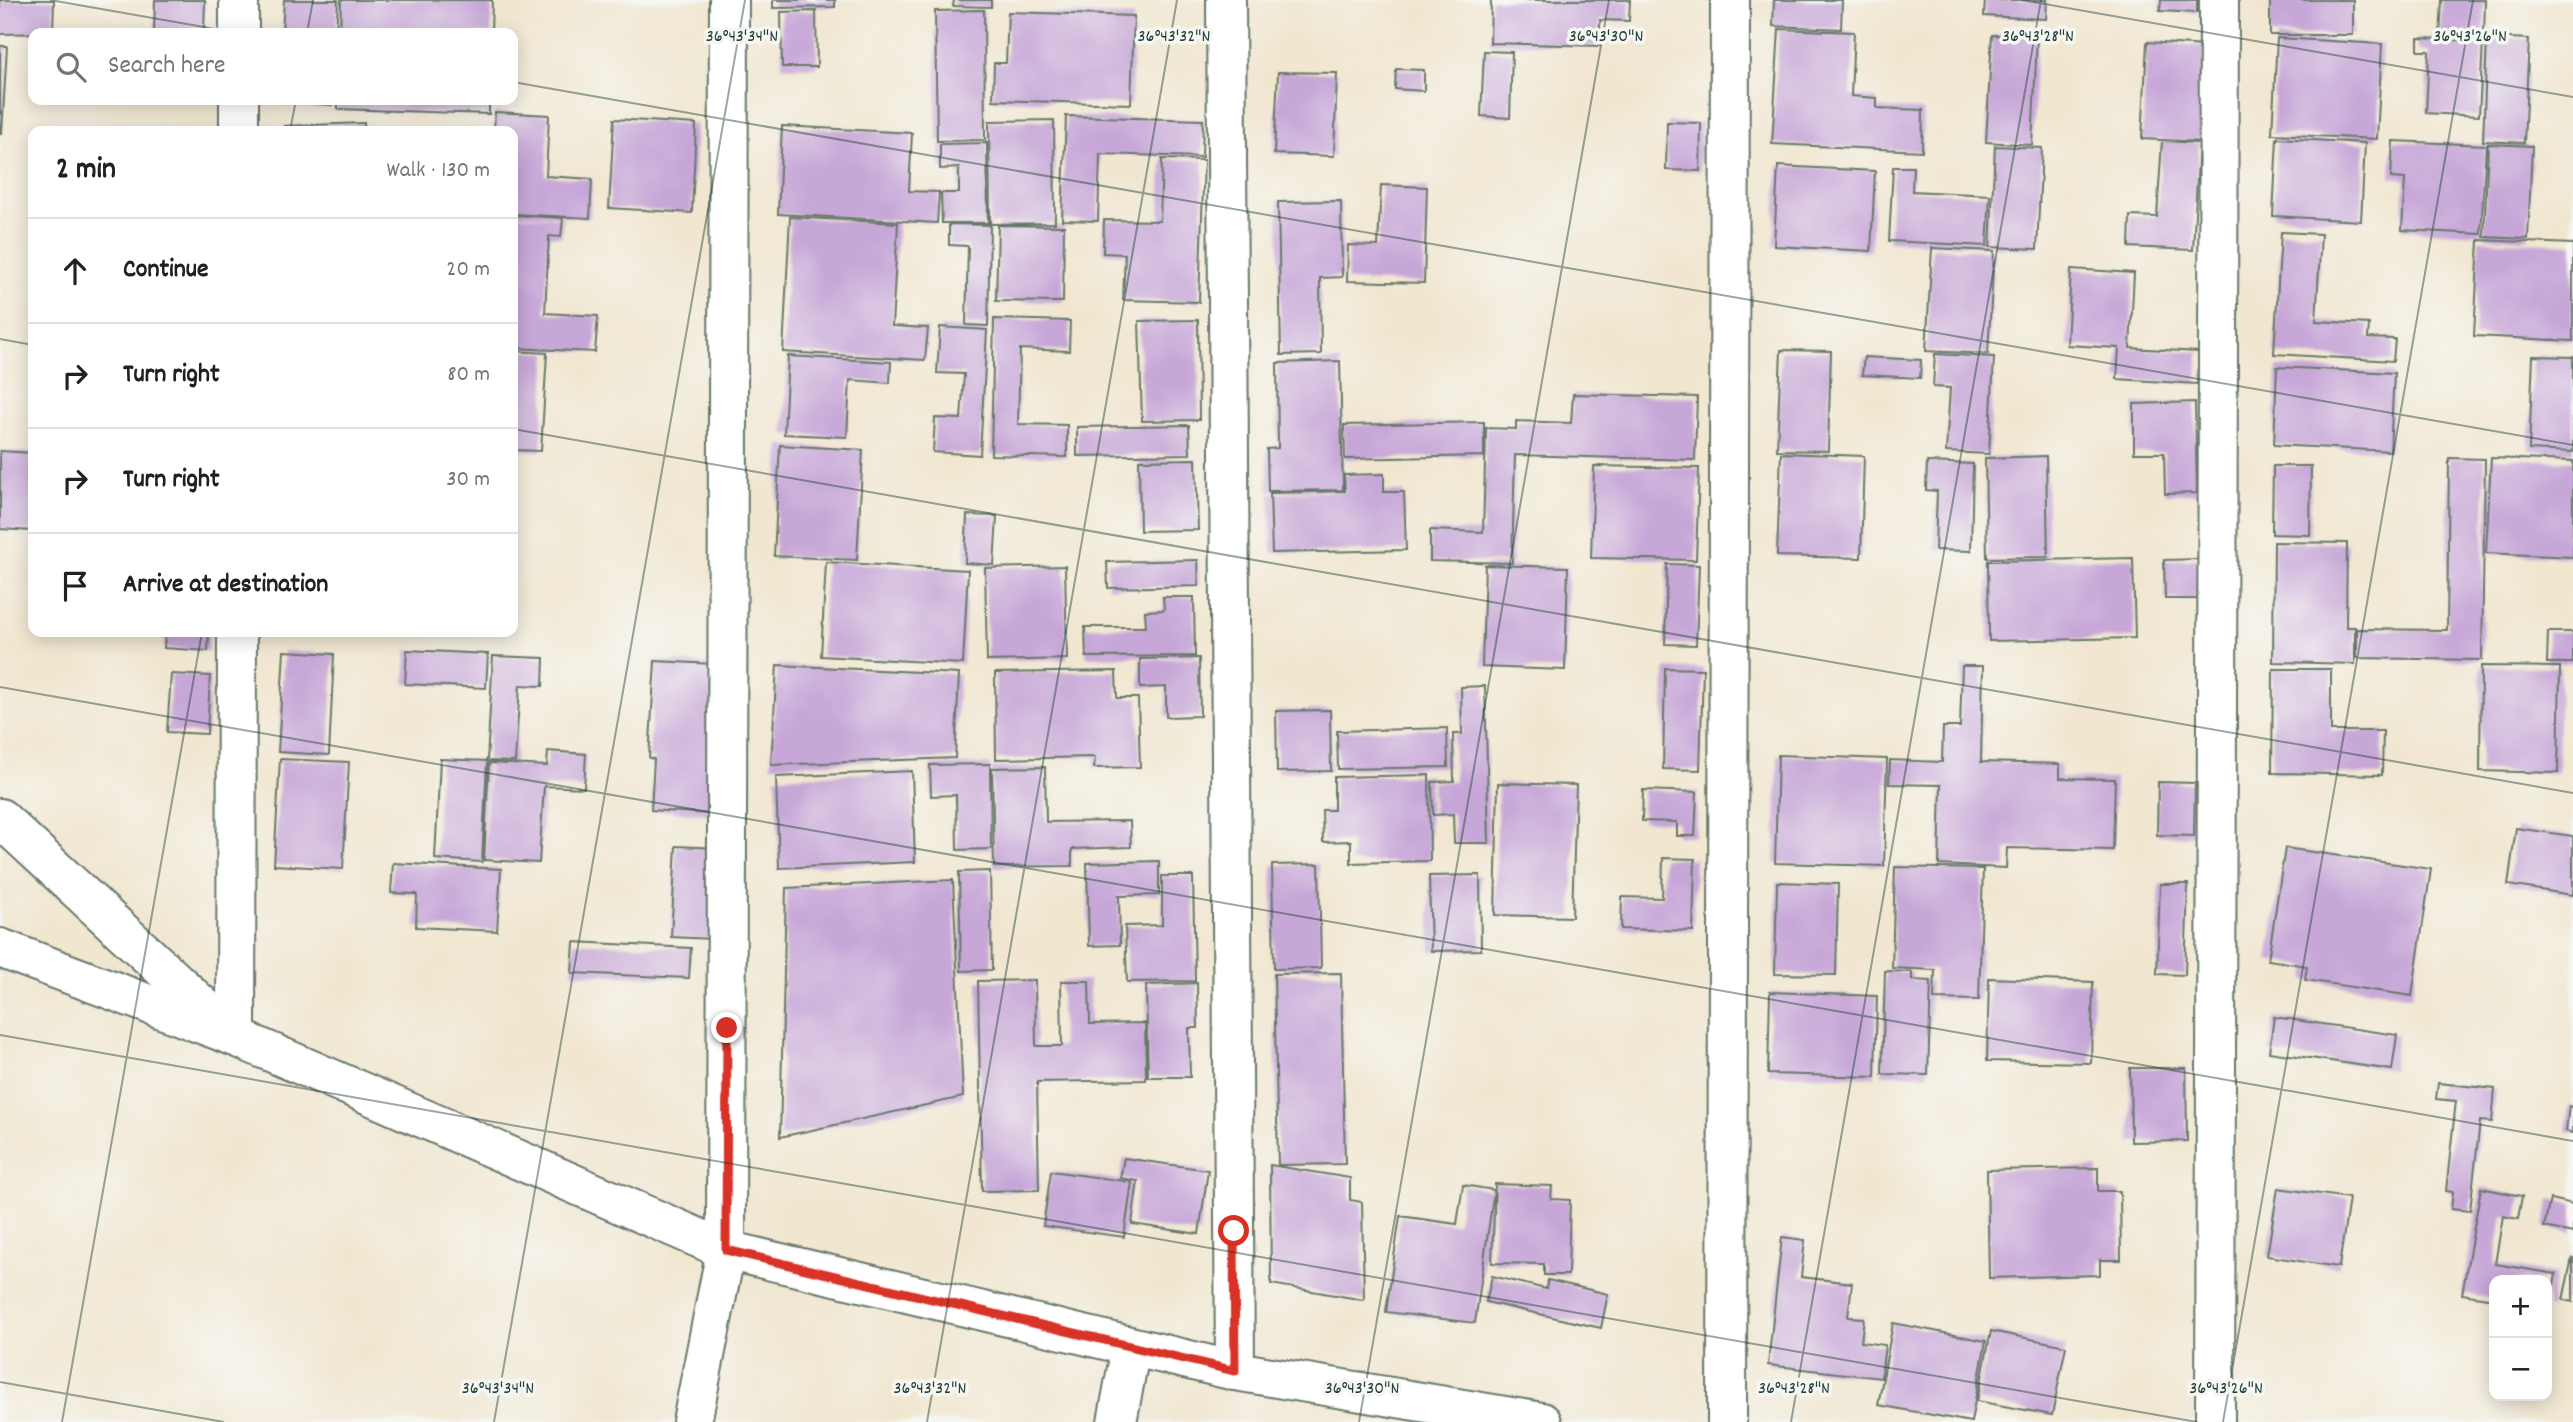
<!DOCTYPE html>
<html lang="en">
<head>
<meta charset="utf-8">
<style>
  :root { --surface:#fff; --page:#f2f2f2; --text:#202124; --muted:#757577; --line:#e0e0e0 }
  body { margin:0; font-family:Dekko,sans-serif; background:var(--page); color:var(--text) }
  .controls { position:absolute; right:21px; bottom:21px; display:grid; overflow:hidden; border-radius:14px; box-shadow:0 4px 18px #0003 }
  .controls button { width:63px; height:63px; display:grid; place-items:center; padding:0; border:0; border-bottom:2px solid var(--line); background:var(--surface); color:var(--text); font:35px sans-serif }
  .stop { position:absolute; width:21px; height:21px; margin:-16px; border:5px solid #d93025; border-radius:50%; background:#fff }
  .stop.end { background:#d93025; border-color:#fff; box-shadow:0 2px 7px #0008 }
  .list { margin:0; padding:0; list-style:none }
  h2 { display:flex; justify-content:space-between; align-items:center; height:91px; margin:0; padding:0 28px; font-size:30px }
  h2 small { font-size:23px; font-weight:400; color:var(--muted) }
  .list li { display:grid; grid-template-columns:46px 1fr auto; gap:21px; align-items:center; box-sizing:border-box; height:105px; padding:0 28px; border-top:2px solid var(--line) }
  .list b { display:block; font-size:26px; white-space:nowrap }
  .list em { font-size:23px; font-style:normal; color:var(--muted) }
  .icon { flex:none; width:38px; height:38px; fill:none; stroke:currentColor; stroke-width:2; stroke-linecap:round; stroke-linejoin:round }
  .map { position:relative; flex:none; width:2573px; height:1422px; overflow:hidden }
  .search { position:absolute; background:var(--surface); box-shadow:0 4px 18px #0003; left:28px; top:28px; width:490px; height:77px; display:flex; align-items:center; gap:18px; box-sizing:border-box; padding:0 24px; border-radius:14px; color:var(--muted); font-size:26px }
  .panel { position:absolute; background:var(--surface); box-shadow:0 4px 18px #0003; left:28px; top:126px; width:490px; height:511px; border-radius:14px }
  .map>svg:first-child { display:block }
  .building { fill:#c7a7d8 }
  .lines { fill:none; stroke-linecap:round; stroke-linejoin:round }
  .minor-casing { stroke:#68786b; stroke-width:42 }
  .major-casing { stroke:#68786b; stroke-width:42 }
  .minor { stroke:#fff; stroke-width:38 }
  .major { stroke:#fff; stroke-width:38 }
  .route { stroke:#d93025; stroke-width:9 }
  .ticks { fill:none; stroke:#1f3d34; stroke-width:2; stroke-opacity:0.45 }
  .ticks-label { font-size:18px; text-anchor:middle; fill:#1f3d34; stroke:#f6f6f2; stroke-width:7; stroke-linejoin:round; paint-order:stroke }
</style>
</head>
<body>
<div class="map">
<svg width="2573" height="1422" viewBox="0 0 2573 1422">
  <rect width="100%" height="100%" fill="#f6f6f2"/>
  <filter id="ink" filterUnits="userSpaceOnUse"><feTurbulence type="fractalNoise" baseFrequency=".0143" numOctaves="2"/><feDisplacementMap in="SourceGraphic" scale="14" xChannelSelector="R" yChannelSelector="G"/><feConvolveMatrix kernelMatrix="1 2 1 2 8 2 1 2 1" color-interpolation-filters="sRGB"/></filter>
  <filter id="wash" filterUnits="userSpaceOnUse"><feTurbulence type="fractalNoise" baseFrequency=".00686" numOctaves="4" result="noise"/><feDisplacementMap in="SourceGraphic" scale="28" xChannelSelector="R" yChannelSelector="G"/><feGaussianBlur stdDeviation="1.57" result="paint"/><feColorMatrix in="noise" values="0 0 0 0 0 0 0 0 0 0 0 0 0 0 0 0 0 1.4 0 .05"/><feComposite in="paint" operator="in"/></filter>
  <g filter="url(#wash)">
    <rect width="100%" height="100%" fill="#f1e7d1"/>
    <g id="blocks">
      <path class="building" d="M0,0H54L53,33L0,34Z
        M155,0H205L204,33H154Z
        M284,0H338L336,33H282Z
        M341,0H492L491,33H340Z
        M773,0H835V7L773,8Z
        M954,0H991V7L953,6Z
        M1491,0H1630L1629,21L1600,20V46L1490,43Z
        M1774,0H1842L1841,29L1773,26Z
        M1985,0H2047L2046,19L1984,16Z
        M2161,0H2197V13L2160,11Z
        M2270,0H2353V35H2270Z
        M2442,0H2485L2484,38L2440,36Z
        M984,10L985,140L937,141L935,11Z
        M816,11L817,67H782L781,12Z
        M1008,12L1134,16L1131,104L993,100L994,63H1006Z
        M1779,29L1854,32L1851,96L1877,98V108L1923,110L1922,151L1772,144Z
        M1992,35L2037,37L2032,145L1986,142Z
        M2487,37L2529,39L2524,143L2483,141Z
        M2277,38L2382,44L2377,139L2272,134Z
        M2418,38L2483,41L2479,116L2426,113L2429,51H2418Z
        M2147,42L2205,46L2200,142L2142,139Z
        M0,46H7L2,133H0Z
        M1484,51L1512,52L1510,118L1481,116Z
        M1396,69L1424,70V91L1395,89Z
        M1278,72L1337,73L1334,156L1274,154Z
        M279,100H333L332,105L279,102Z
        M338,100H489V114L338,109Z
        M495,112L549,115L546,176L592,179L590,218L513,214V131H494Z
        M1066,116L1203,120L1202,157L1100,154L1098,221L1062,220Z
        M614,119L696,124L692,213L609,208Z
        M1054,120L1055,223L990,224L989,121Z
        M1667,122L1701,123L1700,171L1666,170Z
        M364,123L365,131H284V126Z
        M782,126L912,133L909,191L939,192L937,223L778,214Z
        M2277,138L2365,143L2361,221L2273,216Z
        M2162,141L2199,143L2193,250L2129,247L2130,216L2157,217Z
        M2393,141L2486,145L2481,234L2402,230L2405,179L2391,178Z
        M987,143L988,223H942L941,193H959V168L940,169V144Z
        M2488,144L2532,146L2528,239L2484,237Z
        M1995,146L2042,148L2037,249L1990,247Z
        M1162,159L1204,160L1199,302L1123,300L1125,254L1103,253L1104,220L1160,221Z
        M1778,166L1875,171L1871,251L1774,246Z
        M1893,167H1913L1912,191L1990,195L1987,246L1889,241Z
        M1381,185L1427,187L1424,283L1347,281L1348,245L1378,246Z
        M1341,201L1342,277L1320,278L1321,354L1281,355L1278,202Z
        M513,215L563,218L561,237L549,236L545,313L598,316L595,352L513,348Z
        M790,217L898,223L892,326L928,328L925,360L783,352Z
        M949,224L990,225L988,326L966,325L968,246L949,245Z
        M998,225L1064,226L1063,302L996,301Z
        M2281,232L2321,234L2316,321L2369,324L2368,338L2395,339L2393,361L2274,354Z
        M2479,240L2573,244V341L2474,336Z
        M1932,248L1994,251L1988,354L1926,351Z
        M2071,269L2134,273L2130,348L2199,352L2197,384L2117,379L2119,348L2067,345Z
        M994,319L1070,321L1069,351L1020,349L1018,424L1067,425V457L991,455Z
        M1198,320L1199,420L1142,421L1139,321Z
        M940,327L987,330L980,455L933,452L935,418L961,419L964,374L937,373Z
        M1781,350L1831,351L1828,451L1777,450Z
        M513,351L547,353L541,451L513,450Z
        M1935,354L1994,357L1989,454L1946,452L1950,388L1933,387Z
        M788,356L891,362L890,383L850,380L847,437L784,434Z
        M2533,356L2573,357V452L2529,450Z
        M1864,357L1921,360L1920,378L1862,375Z
        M1340,361L1343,490L1268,491L1267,449L1278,448L1277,363Z
        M2277,367L2394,373L2390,451L2274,445Z
        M1573,394L1697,397L1695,460L1515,455L1512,563L1430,561V530L1483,532L1486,428L1516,429V421L1571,423Z
        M2195,402L2197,493L2165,494L2164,453H2134V404Z
        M1484,422V456L1345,459L1344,425Z
        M1189,425L1190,454L1077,456V427Z
        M780,445L863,450L857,560L774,556Z
        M0,451L33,453V531L0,529Z
        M1781,453L1864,456L1861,558L1777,556Z
        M2046,456L2048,557L1987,558L1985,458Z
        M2449,458L2485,459L2482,660L2357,658V629L2447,630Z
        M2491,458L2573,461V557L2486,553Z
        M1196,459L1198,530L1140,531L1139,460Z
        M1927,462L1973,464L1971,551L1935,550L1937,491L1926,490Z
        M1594,466L1699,468L1696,560L1591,558Z
        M2273,466H2311L2310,535L2272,534Z
        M1384,474V492H1404L1406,550L1272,553L1270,493L1345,491L1344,475Z
        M967,515L997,516L994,565L965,563Z
        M2274,542L2347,543L2346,627H2355V664L2273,662Z
        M2133,558L2135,638L1989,641L1988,561Z
        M2198,559L2199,599H2165L2164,560Z
        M1198,560L1199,586L1108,588L1107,562Z
        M826,562L968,570L963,664L821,656Z
        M1667,564L1699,565L1696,645L1665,644Z
        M1485,565L1568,567L1565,670L1482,667Z
        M1065,566L1067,659L987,661L985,568Z
        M1163,597H1194L1195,656L1086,657L1085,627H1146L1145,611L1164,610Z
        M165,632H209L208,651L164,648Z
        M2548,632H2573V663H2547Z
        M407,650L488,654L486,688L405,684Z
        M284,651L334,654L329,755L278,752Z
        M493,656L544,658L543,686L520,685L515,762L487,761Z
        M1199,658L1200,716L1166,717V687L1140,688V659Z
        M655,661L714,664L711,814L651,810L654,759L649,758Z
        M777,665L959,674L955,758L771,765Z
        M1962,666H1983L1981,762L2060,764V778L2115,779L2113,850L2007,848L2006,868L1939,865L1941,785L1889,784L1890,760L1942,762L1943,727H1960Z
        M2481,666L2560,667L2558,773L2480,771Z
        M1665,668L1703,669L1700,770L1663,769Z
        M2273,669H2331V731H2383L2382,775L2272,773Z
        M1116,671L1117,698H1138L1140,767L1094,768L1095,757L996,759L995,673Z
        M171,674L210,676L207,734L167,732Z
        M1485,686L1489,843H1454L1453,814L1433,815L1432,782L1454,781L1453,734H1462L1461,687Z
        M1330,710L1331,771L1277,772L1276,711Z
        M1447,728L1448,767L1338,769L1337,731Z
        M548,751L586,754L584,788L544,786L539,863L484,860L489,763L547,766Z
        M1778,755L1887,759L1884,866L1775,863Z
        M280,759L349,762L343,869L274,865Z
        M440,759L487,761L482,862L435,859Z
        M990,764L991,849L957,850L956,795L931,796L930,765Z
        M1045,767L1046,822L1130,821L1131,847L1072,849V866L994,867L992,768Z
        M912,771L915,862L779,868L776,777Z
        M1429,775L1430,861L1351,863V841L1323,842L1322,810H1334V777Z
        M2158,782L2195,783L2194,836L2157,835Z
        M1498,783L1576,785L1572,917L1495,915Z
        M1643,790L1697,792L1695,836H1677V822L1642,821Z
        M2516,828L2573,836V895L2508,885Z
        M676,846L718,848L713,939L671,937Z
        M2285,848L2431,869L2412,996L2305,980L2307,966L2268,960Z
        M1663,858L1695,859L1693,931L1621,929L1622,897L1662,898Z
        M1159,861V895L1119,896L1120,945L1089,946L1087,863Z
        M393,863L501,869L497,931L416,927L417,894L391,893Z
        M1319,864L1321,968L1274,969L1272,865Z
        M1895,867L1983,869L1979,1000L1934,999L1935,970L1892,968Z
        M990,871L992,970L961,971L959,872Z
        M1480,875L1481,950L1431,951L1429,876Z
        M1162,876H1193L1195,981L1127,982L1125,926L1162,925Z
        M953,880L963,1097L780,1137L786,888Z
        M1777,882L1838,884L1836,975L1775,974Z
        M2160,884H2188L2185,975L2157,974Z
        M574,942L691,948L689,978L572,973Z
        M1885,971L1912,972V980L1931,981L1928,1075L1882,1074Z
        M1341,973L1345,1164L1278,1165L1274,974Z
        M1989,978L2093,982L2091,1063L1987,1061Z
        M1035,980L1036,1046H1062L1061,981H1089L1090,1024L1145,1023L1146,1080L1037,1082L1039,1190L982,1191L978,981Z
        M1197,983L1198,1028H1189L1190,1077H1148L1146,985Z
        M1770,992L1877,996L1875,1077L1768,1074Z
        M2274,1017L2397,1035L2392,1070L2269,1052Z
        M2130,1068H2186L2187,1141L2131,1142Z
        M2438,1083L2495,1089L2492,1122L2480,1121L2470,1211L2451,1209L2453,1192L2446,1191L2456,1101L2436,1099Z
        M2569,1106L2573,1107V1133L2566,1131Z
        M1124,1158L1208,1170L1199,1234L1132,1224L1138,1181L1120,1178Z
        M1270,1165L1350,1178V1200L1362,1202L1364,1300L1271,1284Z
        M2098,1168V1191H2120L2121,1260H2100V1275L1989,1278L1987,1170Z
        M1051,1171L1132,1182L1124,1237L1043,1226Z
        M1495,1184L1552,1186L1551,1199L1570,1200L1568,1275H1544V1264L1492,1263Z
        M1463,1185L1494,1190L1475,1323L1386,1312L1400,1216L1457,1224Z
        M2278,1188L2349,1198L2339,1267L2267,1256Z
        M2481,1188L2522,1196L2518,1219L2503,1216L2495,1264L2556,1274L2550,1309L2547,1308V1280H2494V1299L2462,1294Z
        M2550,1199L2573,1204V1233L2544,1227Z
        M1782,1237L1805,1240L1801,1277L1852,1283L1848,1317L1864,1318L1861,1342L1885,1345L1881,1378L1768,1365Z
        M2572,1258H2573V1302L2563,1300Z
        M1492,1276L1546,1289L1548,1280L1608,1294L1601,1328L1486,1302Z
        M1893,1323L1986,1341L1971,1422L1878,1405Z
        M1991,1331L2066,1346L2052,1415L1977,1401Z"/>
    </g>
  </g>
  <g filter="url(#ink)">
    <use href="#blocks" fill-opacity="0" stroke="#68786b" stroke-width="2"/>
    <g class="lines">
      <g class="minor-casing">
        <path id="minor" d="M1226,0L1235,1371
          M239,33V0
          M239,131V100
          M0,948L236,1037L237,632
          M692,1422L726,1250L729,0
          M1117,1422L1131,1347
          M1727,1422L1730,0
          M2215,1422L2219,0"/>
      </g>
      <g class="major-casing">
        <path id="major" d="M0,818L236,1037L726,1250L1235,1371L1542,1422"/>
      </g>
      <use href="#minor" class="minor"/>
      <use href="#major" class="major"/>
    </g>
  </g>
  <g class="lines" filter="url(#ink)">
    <path class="route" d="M727,1028L726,1250L1235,1371L1234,1231"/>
  </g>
  <path class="ticks" d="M50,0L238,33M2022,0L2573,97M307,33L313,0M513,82L2573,445M290,131L296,100M0,339L33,345M513,429L2573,793M0,687L2573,1141M0,1035L2197,1422M0,1382L224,1422M62,1422L202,632M494,1422L745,0M927,1422L1177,0M1359,1422L1609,0M1791,1422L2041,0M2223,1422L2473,0"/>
  <g class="ticks-label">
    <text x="742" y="41">36°43'34"N</text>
    <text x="1174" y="41">36°43'32"N</text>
    <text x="1606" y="41">36°43'30"N</text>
    <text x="2038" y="41">36°43'28"N</text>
    <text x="2470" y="41">36°43'26"N</text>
    <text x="498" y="1393">36°43'34"N</text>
    <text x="930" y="1393">36°43'32"N</text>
    <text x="1362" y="1393">36°43'30"N</text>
    <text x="1794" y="1393">36°43'28"N</text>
    <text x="2226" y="1393">36°43'26"N</text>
  </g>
</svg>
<div class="controls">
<button>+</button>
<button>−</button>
</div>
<div class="stop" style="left:1234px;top:1231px"></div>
<div class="stop end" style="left:727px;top:1028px"></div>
<div class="search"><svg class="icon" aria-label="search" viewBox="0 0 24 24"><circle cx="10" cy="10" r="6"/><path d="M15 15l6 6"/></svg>Search here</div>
<section class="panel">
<h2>2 min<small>Walk · 130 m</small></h2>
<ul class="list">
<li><svg class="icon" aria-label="ahead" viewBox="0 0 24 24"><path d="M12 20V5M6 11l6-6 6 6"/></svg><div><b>Continue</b></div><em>20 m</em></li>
<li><svg class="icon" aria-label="right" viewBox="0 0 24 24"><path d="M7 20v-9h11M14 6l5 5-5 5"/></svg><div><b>Turn right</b></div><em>80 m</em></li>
<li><svg class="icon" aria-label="right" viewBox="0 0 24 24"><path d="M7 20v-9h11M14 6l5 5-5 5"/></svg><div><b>Turn right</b></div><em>30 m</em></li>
<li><svg class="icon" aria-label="arrive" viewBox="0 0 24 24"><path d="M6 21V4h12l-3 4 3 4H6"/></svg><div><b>Arrive at destination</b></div></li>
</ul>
</section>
</div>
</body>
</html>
